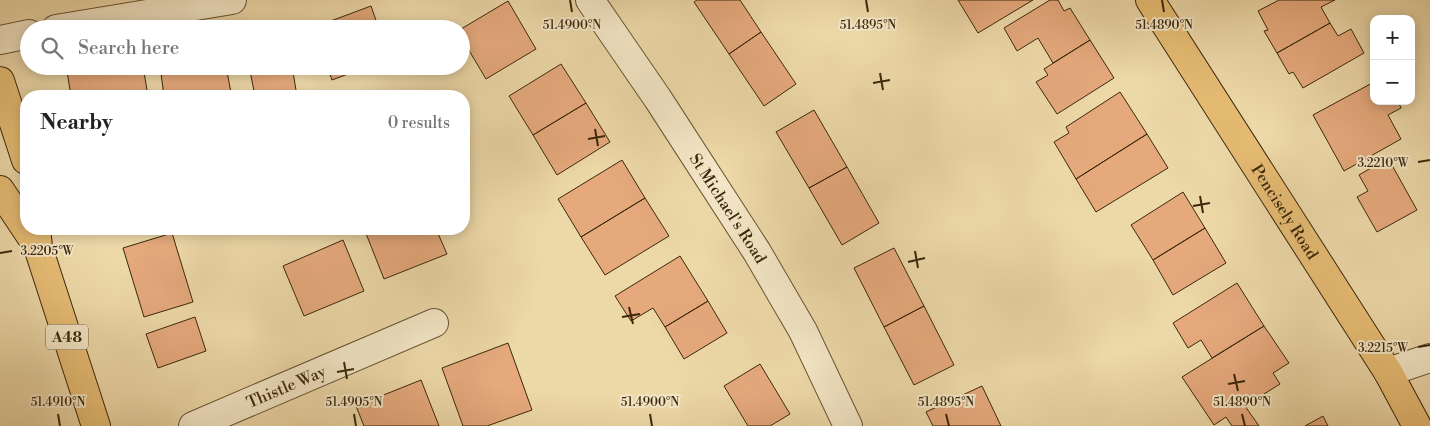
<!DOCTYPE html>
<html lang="en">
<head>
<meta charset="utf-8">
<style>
  :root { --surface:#fff; --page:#f2f2f2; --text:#222; --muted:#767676; --line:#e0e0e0 }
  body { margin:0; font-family:"Libre Bodoni",serif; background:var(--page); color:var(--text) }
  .controls { position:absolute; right:15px; top:15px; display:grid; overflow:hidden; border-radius:10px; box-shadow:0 2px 12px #0003 }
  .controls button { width:45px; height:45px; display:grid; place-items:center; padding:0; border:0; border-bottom:1px solid var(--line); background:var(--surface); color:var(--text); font:25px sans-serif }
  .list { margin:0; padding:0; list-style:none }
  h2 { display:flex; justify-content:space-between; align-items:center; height:65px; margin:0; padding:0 20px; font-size:21px }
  h2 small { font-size:16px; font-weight:400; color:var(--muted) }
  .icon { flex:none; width:28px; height:28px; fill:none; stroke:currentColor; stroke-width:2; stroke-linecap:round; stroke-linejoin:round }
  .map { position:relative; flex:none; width:1430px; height:426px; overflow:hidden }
  .search { position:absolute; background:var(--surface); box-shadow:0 2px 12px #0003; left:20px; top:20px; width:450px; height:55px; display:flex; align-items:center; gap:12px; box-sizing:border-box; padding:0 18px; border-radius:28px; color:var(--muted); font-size:19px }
  .panel { position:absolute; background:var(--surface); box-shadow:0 2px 12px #0003; left:20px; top:90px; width:450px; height:145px; border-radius:20px }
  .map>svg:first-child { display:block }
  .building { fill:#e5a97c; stroke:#3b280c }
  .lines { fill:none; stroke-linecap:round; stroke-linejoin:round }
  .minor-casing { stroke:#685433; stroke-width:30 }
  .major-casing { stroke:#3b280c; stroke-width:30 }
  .highway-casing { stroke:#3b280c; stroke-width:30 }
  .minor { stroke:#f3e6c6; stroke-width:28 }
  .major { stroke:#e6bc74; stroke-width:28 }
  .highway { stroke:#e6bc74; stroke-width:28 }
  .ticks { fill:none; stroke:#3b280c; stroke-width:2 }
  .labels { text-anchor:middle; stroke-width:4; stroke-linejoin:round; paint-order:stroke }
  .shield { fill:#f3e6c6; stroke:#726144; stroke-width:1 }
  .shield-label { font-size:15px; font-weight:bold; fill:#3b280c }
  .street-label { font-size:16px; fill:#3b280c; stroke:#f3e6c6 }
  .ticks-label { font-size:12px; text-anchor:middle; fill:#3b280c; stroke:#f3e6c6; stroke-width:4; stroke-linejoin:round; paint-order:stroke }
</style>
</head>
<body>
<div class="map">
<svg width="1430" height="426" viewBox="0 0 1430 426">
  <rect width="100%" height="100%" fill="#edd8a8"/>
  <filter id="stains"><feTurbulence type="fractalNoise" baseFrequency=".004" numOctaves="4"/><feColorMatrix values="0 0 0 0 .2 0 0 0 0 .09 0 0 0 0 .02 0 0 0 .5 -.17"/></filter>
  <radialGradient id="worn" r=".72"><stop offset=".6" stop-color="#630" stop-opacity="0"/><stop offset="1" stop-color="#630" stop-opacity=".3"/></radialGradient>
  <path class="building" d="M697,0H740L761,32L729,54L694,2Z
    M958,0H1033L978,33Z
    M1050,0H1058L1064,11L1070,8L1090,40L1053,63L1038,38L1017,51L1004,28Z
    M1279,0H1335L1321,7L1330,23L1277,53L1264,31L1268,30L1258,11Z
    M508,1L536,49L486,79L461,37V29Z
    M371,6L379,29H313L312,28Z
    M1330,23L1338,36L1351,29L1364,53L1303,88L1293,72L1289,74L1277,53Z
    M761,32L796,84L764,106L729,54Z
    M1090,40L1114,78L1057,114L1036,82L1048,75L1044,69Z
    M561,64L586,103L533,135L509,96Z
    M91,66H143L148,96H71L67,71Z
    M160,66H226L231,93L209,96H164Z
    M249,66H292L297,96H255Z
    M327,66H369L332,80Z
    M1374,82V101H1398L1401,108L1388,115L1401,139L1344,171L1313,115Z
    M1120,92L1147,134L1076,179L1054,142L1069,133L1066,127Z
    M586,103L610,142L557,175L533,135Z
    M814,110L847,167L809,188L776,132Z
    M1147,134L1168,168L1096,212L1076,179Z
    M1388,158L1417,210L1377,232L1357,197L1368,191L1359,175Z
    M622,160L645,198L581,237L558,199Z
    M847,167L879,223L842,245L809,188Z
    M1183,192L1205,228L1153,260L1131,225Z
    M645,198L669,236L605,275L581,237Z
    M1205,228L1226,263L1173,295L1153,260Z
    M372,229H436L447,254L384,279L365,231Z
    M172,233L193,302L144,317L123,248Z
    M343,240L364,291L304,316L283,266Z
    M894,248L924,306L884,327L854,268Z
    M680,256L708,301L665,327L653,308L631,321L615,296Z
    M1237,283L1264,326L1212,358L1201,340L1188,348L1173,323Z
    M708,301L727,333L684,359L665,327Z
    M924,306L954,365L914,385L884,327Z
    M195,317L206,351L158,368L146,334Z
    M1264,326L1289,363L1273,373L1280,384L1245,406L1259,426H1232L1226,417L1214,425L1182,377Z
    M508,343L532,410L487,426H463L442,368Z
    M760,364L790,414L770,426H748L724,386Z
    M421,380L439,426H364L356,406Z
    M982,386L1001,426H933L926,412Z
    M1323,416L1328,426H1305Z"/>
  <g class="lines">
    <g class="minor-casing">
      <g id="minor">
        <path id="s1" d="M590,0L658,99L757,252L803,331L848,426"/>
        <path d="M56,29L232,0"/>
        <path d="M0,40L29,34"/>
        <path d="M1388,372L1430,358"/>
        <path id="s2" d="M193,426L434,323"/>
      </g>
    </g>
    <g class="major-casing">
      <g id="major">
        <path id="s3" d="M1150,0L1388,372L1417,426"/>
      </g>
    </g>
    <g class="highway-casing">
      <path id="highway" d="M0,81L26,160
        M0,190L38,247
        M36,229L38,247L96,426"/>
    </g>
    <use href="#minor" class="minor"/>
    <use href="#major" class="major"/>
    <use href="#highway" class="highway"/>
  </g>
  <path class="ticks" d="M570,0L572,12M866,0L868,12M1162,0L1164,12M880,73L883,90M873,83L890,80M595,129L598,146M588,139L605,136M1418,162L1430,160M1200,196L1203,213M1193,206L1210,203M915,251L918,268M0,253L12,251M908,262L925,258M629,307L633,324M622,317L640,314M1418,347L1430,345M344,362L347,379M337,372L354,369M1234,374L1238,391M1228,384L1245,381M58,414L60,426M354,414L356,426M650,414L652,426M946,414L949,426M1242,414L1245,426"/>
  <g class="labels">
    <rect class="shield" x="46" y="324.5" width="42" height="25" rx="4"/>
    <g class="shield-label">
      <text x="67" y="342">A48</text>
    </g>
    <g class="street-label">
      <text dy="6" stroke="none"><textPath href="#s1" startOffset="250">St Michael's Road</textPath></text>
      <text dy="6" stroke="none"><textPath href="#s3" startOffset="251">Pencisely Road</textPath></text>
      <text dy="6" stroke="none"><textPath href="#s2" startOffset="101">Thistle Way</textPath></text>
    </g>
  </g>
  <g class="ticks-label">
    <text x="572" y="29">51.4900°N</text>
    <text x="868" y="29">51.4895°N</text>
    <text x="1164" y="29">51.4890°N</text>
    <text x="1383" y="167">3.2210°W</text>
    <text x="47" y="255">3.2205°W</text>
    <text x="1383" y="352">3.2215°W</text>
    <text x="58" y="406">51.4910°N</text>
    <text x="354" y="406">51.4905°N</text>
    <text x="650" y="406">51.4900°N</text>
    <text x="946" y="406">51.4895°N</text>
    <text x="1242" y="406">51.4890°N</text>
  </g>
  <rect width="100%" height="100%" filter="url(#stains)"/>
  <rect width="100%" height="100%" fill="url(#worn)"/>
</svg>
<div class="controls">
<button>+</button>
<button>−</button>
</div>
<div class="search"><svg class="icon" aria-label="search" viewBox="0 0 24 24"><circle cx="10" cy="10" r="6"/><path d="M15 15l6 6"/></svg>Search here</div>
<section class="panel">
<h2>Nearby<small>0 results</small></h2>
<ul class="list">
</ul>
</section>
</div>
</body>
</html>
